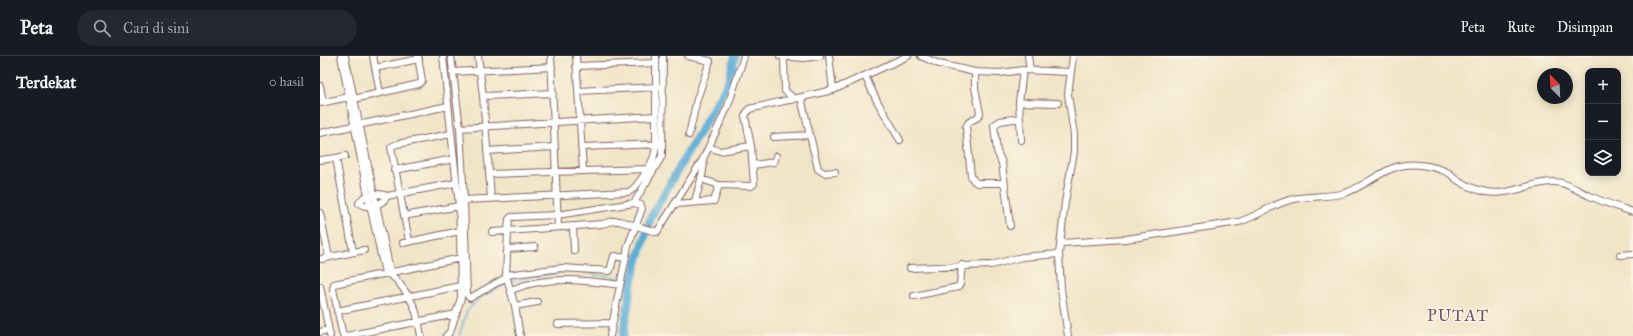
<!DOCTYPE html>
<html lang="id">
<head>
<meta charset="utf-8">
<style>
  :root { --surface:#171b24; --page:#242831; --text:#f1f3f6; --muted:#9ea1a6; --line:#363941 }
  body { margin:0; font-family:"IM FELL Great Primer",serif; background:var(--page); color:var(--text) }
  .controls { position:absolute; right:12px; top:12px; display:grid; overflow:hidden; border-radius:8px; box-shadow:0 2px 10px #0003 }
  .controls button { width:36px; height:36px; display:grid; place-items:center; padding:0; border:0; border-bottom:1px solid var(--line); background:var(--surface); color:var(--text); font:20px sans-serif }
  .compass { position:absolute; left:1217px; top:12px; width:36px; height:36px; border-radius:50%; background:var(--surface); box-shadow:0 2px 10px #0003; rotate:336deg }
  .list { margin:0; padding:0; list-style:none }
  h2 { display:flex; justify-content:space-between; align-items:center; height:52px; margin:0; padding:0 16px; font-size:17px }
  h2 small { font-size:13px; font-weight:400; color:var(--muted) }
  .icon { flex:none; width:22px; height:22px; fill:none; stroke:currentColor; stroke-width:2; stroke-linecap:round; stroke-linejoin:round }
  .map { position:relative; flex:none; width:1313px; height:280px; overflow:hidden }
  header { display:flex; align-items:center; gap:24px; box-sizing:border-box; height:56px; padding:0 20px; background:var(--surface); border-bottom:1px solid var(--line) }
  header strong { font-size:19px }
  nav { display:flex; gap:22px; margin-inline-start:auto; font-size:14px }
  .search { width:280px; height:36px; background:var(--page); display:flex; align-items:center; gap:10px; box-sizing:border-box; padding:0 14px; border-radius:22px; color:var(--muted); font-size:15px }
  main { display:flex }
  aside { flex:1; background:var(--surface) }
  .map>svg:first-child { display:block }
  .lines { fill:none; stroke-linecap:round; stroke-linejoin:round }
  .stream { stroke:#5dadd7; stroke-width:1.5 }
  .river { stroke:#5dadd7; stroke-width:8 }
  .minor-casing { stroke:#846462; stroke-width:8 }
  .minor { stroke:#fff; stroke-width:6 }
  .labels { text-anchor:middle; stroke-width:3; stroke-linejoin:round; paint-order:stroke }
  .quarter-label { font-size:17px; letter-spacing:1px; fill:#78516e; stroke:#fcf5e5 }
</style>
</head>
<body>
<header>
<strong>Peta</strong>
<div class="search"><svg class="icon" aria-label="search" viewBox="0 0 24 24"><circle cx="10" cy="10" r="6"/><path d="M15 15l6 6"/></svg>Cari di sini</div>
<nav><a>Peta</a><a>Rute</a><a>Disimpan</a></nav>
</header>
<main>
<aside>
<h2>Terdekat<small>0 hasil</small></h2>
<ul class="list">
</ul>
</aside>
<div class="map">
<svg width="1313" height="280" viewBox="0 0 1313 280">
  <rect width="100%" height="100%" fill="#fcf5e5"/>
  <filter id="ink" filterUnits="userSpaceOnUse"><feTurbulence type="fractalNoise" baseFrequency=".025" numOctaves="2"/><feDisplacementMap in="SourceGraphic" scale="8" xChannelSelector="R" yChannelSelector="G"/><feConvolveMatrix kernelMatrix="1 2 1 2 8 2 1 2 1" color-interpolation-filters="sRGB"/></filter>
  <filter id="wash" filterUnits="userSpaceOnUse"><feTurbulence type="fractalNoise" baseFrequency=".012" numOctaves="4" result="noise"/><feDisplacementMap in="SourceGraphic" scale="16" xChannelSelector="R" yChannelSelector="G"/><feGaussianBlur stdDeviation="0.9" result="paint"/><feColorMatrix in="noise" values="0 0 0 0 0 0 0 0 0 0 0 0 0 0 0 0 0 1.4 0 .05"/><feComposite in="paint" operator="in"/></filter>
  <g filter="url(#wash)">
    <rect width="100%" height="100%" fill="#f1e5c7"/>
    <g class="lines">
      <path class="stream" d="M260,216L300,222
        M303,222L312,224
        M189,226L199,223L246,215
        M139,280L147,255L161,241L186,228"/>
      <path class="river" d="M303,280L312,224L331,161L409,24L415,0"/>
    </g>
  </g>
  <g filter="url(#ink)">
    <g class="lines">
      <g class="minor-casing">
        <path id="minor" d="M21,0L48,140L65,217C73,219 77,224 82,231C96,249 97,258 101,280
          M25,0L71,219
          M53,0L60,37
          M123,0L139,150L140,175L141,242L130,276L126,280
          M131,0L140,72L144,144L147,239L150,242L187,221
          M158,0L163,40L171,142
          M231,0L238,171
          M256,0L263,115
          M368,0L390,5L377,43L369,79
          M460,0L484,2L500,0
          M509,0L513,34
          M601,0L619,8L655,16L680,17L703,14L750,16
          M708,0L710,14
          M464,1L465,35L471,40L472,44
          M256,10L336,7
          M55,12L99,3
          M132,16L232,11
          M655,16V32L660,57L658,61L649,66L646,71L651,120L654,125L657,127H684
          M545,20L557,45L580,84
          M0,30L3,46
          M258,35L338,31
          M163,40L233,37
          M481,42L498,113L504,117L515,116
          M34,43L99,28L102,25L98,0
          M699,46L703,14
          M0,47L29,41
          M140,72L336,60
          M0,77L128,50
          M454,81C466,80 478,80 490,79
          M701,84L699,46L738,47
          M261,91L340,88
          M389,91L400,95L431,90
          M167,95L235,91
          M25,100L16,102L33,196
          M0,104L16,102
          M433,109L454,106L456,100
          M74,114L134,103
          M169,118L328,113
          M381,123L399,129L431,130L434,128L431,90L425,60L429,53L513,34L588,0
          M59,138L67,140C62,150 47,153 39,147L44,141Z
          M67,140L136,127
          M144,144L308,136C316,134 331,109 334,100C335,96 336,92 336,88V0
          M375,146C377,134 386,114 383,103
          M314,147L342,100L343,0
          M356,148L394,145L399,129
          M0,157L9,201
          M84,160L139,150
          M253,170L254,195
          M690,170L682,107L677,95L674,69L680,65L700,62
          M172,176L188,175L189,163L191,161L237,159L314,147L321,149L322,153L308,190L290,280
          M89,185L71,91L77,88L131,78
          M83,187L140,175
          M741,187L806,183L919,166C938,160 954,147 974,143C991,139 1008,142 1025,137C1046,130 1063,112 1085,109C1097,107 1117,111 1129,117C1133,120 1136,124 1141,126C1148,131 1158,134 1166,136C1190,140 1209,127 1231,126C1245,125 1256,134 1268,139C1282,146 1298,151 1313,156
          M188,193L215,191
          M1300,199L1313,198
          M1,203L44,194
          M590,212L671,209L702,201L739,198
          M186,219L242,212L290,215L294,200L305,202
          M0,230L10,280
          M191,234C226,219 264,224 300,229
          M594,240L638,231L640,228L642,209
          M195,250L217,246
          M17,255L140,230
          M238,268L292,267
          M0,276L8,274
          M23,280L13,233L14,228L141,202
          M26,280L136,258
          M200,280L195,250L186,219L188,175L282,168L293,165H299L337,176L383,103L408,50L424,0
          M748,280L741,233L739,198L745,146L754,96V79L748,38L753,0"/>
      </g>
      <use href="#minor" class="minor"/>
    </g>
  </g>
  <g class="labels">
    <g class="quarter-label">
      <text x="1138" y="265">PUTAT</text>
    </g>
  </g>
</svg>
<div class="controls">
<button>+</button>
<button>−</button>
<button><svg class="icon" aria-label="layers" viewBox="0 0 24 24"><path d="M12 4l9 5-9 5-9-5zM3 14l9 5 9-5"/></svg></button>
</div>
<svg class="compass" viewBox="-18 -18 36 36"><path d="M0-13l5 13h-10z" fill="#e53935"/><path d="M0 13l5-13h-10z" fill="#9ea1a6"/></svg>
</div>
</main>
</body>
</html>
